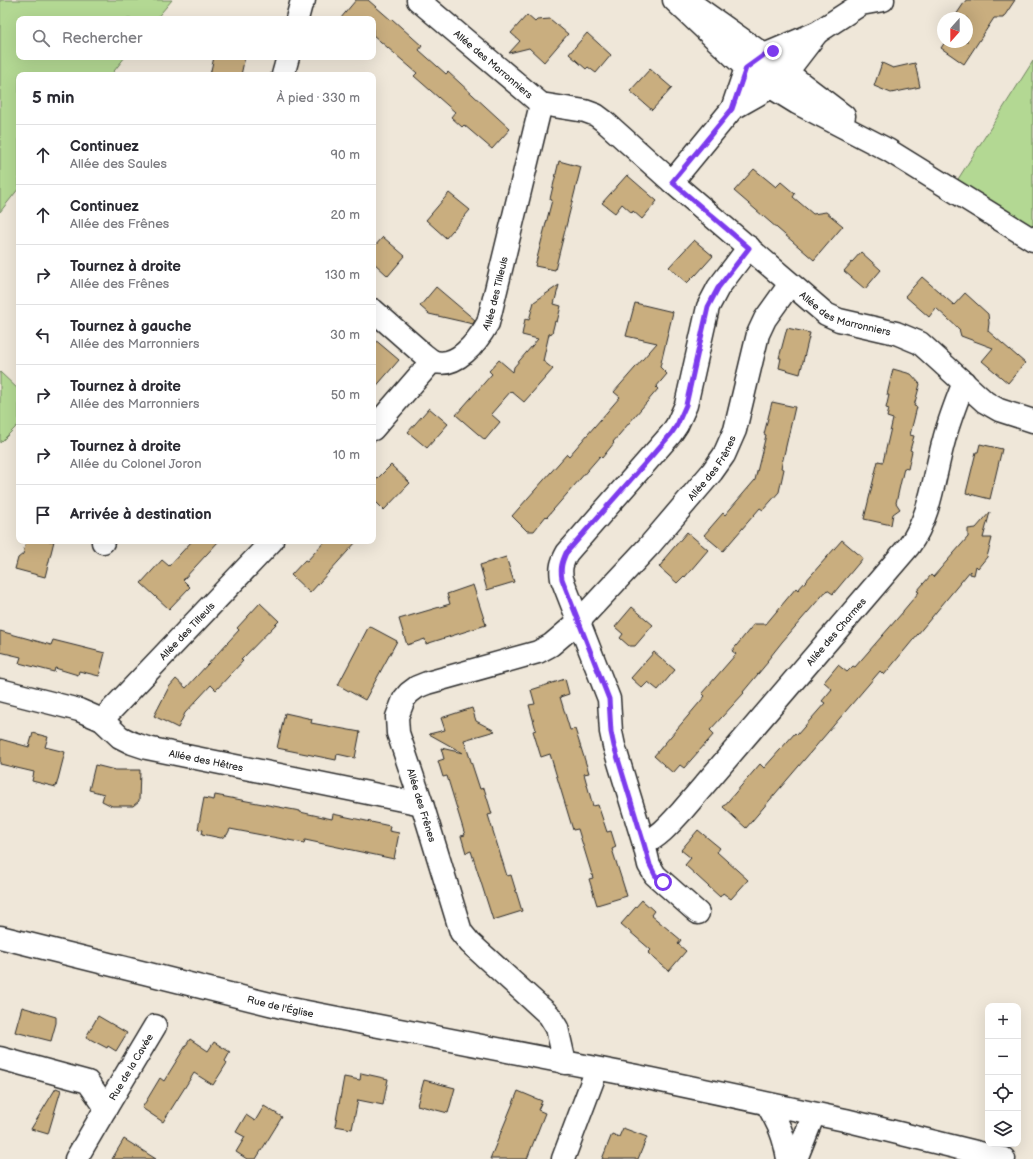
<!DOCTYPE html>
<html lang="fr">
<head>
<meta charset="utf-8">
<style>
  :root { --surface:#fff; --page:#f7f7f7; --text:#2b2b33; --muted:#7c7c81; --line:#e1e1e2 }
  body { margin:0; font-family:"Balsamiq Sans",sans-serif; background:var(--page); color:var(--text) }
  .controls { position:absolute; right:12px; bottom:12px; display:grid; overflow:hidden; border-radius:8px; box-shadow:0 4px 16px #0002 }
  .controls button { width:36px; height:36px; display:grid; place-items:center; padding:0; border:0; border-bottom:1px solid var(--line); background:var(--surface); color:var(--text); font:20px sans-serif }
  .compass { position:absolute; left:937px; top:12px; width:36px; height:36px; border-radius:50%; background:var(--surface); box-shadow:0 4px 16px #0002; rotate:201deg }
  .stop { position:absolute; width:12px; height:12px; margin:-9px; border:3px solid #7c3aed; border-radius:50%; background:#fff }
  .stop.end { background:#7c3aed; border-color:#fff; box-shadow:0 1px 4px #0008 }
  .list { margin:0; padding:0; list-style:none }
  h2 { display:flex; justify-content:space-between; align-items:center; height:52px; margin:0; padding:0 16px; font-size:17px }
  h2 small { font-size:13px; font-weight:400; color:var(--muted) }
  .list li { display:grid; grid-template-columns:26px 1fr auto; gap:12px; align-items:center; box-sizing:border-box; height:60px; padding:0 16px; border-top:1px solid var(--line) }
  .list b { display:block; font-size:15px; white-space:nowrap }
  .list p { margin:0; font-size:13px; white-space:nowrap; color:var(--muted) }
  .list em { font-size:13px; font-style:normal; color:var(--muted) }
  .icon { flex:none; width:22px; height:22px; fill:none; stroke:currentColor; stroke-width:2; stroke-linecap:round; stroke-linejoin:round }
  .map { position:relative; flex:none; width:1033px; height:1159px; overflow:hidden }
  .search { position:absolute; background:var(--surface); box-shadow:0 4px 16px #0002; left:16px; top:16px; width:360px; height:44px; display:flex; align-items:center; gap:10px; box-sizing:border-box; padding:0 14px; border-radius:8px; color:var(--muted); font-size:15px }
  .panel { position:absolute; background:var(--surface); box-shadow:0 4px 16px #0002; left:16px; top:72px; width:360px; height:472px; border-radius:8px }
  .map>svg:first-child { display:block }
  .green { fill:#b3d893; stroke:#6f825f }
  .building { fill:#c9ae7f; stroke:#2b2b2b }
  .lines { fill:none; stroke-linecap:round; stroke-linejoin:round }
  .minor-casing { stroke:#2b2b2b; stroke-width:25 }
  .minor { stroke:#fff; stroke-width:22 }
  .route { stroke:#7c3aed; stroke-width:5 }
  .labels { text-anchor:middle; stroke-width:3; stroke-linejoin:round; paint-order:stroke }
  .street-label { font-size:10px; fill:#2b2b2b; stroke:#fff }
</style>
</head>
<body>
<div class="map">
<svg width="1033" height="1159" viewBox="0 0 1033 1159">
  <rect width="100%" height="100%" fill="#efe7d9"/>
  <filter id="ink" filterUnits="userSpaceOnUse"><feTurbulence type="fractalNoise" baseFrequency=".025" numOctaves="2"/><feDisplacementMap in="SourceGraphic" scale="8" xChannelSelector="R" yChannelSelector="G"/><feConvolveMatrix kernelMatrix="1 2 1 2 8 2 1 2 1" color-interpolation-filters="sRGB"/></filter>
  <g filter="url(#ink)">
    <path class="green" d="M0,0H172L156,19H19V57H125L111,75H19V188L0,212Z
      M1033,61V227L953,187Z
      M0,372L19,390V424L0,443Z"/>
    <path class="building" d="M356,0H368L391,20L392,19L422,46L419,50L446,74L448,72L510,129L492,149L464,125L462,127L451,117L455,112L414,76L417,73L373,35V19H340Z
      M966,0H1015L1003,18H994L964,64L941,48L945,42H967V18H954Z
      M527,15L535,22L537,20L550,19L568,34L544,62L529,48L509,53L520,41L511,33Z
      M587,33L611,55L596,73L588,67L586,69L569,54Z
      M214,57H245L241,75H210Z
      M882,63L893,68L915,63L920,87L891,93L874,86Z
      M650,69L672,88L652,110L630,91Z
      M559,161L581,167L555,270L535,266L552,200L550,199Z
      M754,169L776,187L781,182L795,194L793,197L813,214L826,212L843,226L814,260L734,191Z
      M627,175L657,201L642,219L633,211L632,213L622,204L615,213L602,203Z
      M449,193L470,210L446,238L426,220Z
      M383,237L405,256L388,276L373,262V248Z
      M694,240L713,256L696,275V274L687,283L669,267Z
      M861,252L881,270L865,289L844,271Z
      M922,277L954,305L965,293L988,314L989,323L988,331L1025,363L1008,383L982,361L993,348L961,336L959,329L936,308L929,317L905,296Z
      M559,285L554,304L561,306L557,322L555,321L552,333L549,334L543,361L553,369L524,402L511,391L491,414L500,422L485,440L456,415L492,374L489,371L499,360L513,372L514,367L538,339L522,335L525,319L529,320L534,302Z
      M436,287L475,320L473,324L429,314L420,306Z
      M635,303L673,312L660,367L667,374L656,387L658,389L613,442L614,443L602,458L600,456L547,517L546,516L534,531H527L512,516L567,454L569,456L620,397L614,392L657,343L626,336Z
      M787,328L810,333L800,374L779,368L781,358H779Z
      M373,338L399,360L373,390Z
      M893,369L911,374L920,384L914,406L917,407L910,435L914,436L910,450L912,451L908,469L904,468L896,503L900,509L893,514L891,525L864,519L878,461L883,462L893,419L887,417L889,409L886,408L889,395H887Z
      M772,402L795,407L781,468L784,469L779,492L763,510L760,508L723,551L704,535L723,513L725,515L755,480L766,435L764,434Z
      M429,408L448,424L427,448L408,432Z
      M980,444L1002,449L990,499L966,493L976,452H978Z
      M391,465L410,483L384,510L373,499V483Z
      M990,512L983,538H992L987,557L978,568L976,566L974,575L970,574V571L884,675L880,671L746,828L723,807L760,764L764,768L795,733L797,735L825,703L822,701L832,689L824,682L838,665L847,672L853,666L855,667L903,612V611L919,592L917,591L931,575L933,577L968,537V529L976,528Z
      M687,532L708,550L685,577L684,576L677,583L659,567L665,560L664,559Z
      M842,540L863,558L833,594L827,590L782,642L767,661L768,662L743,692L744,693L710,730L714,734L684,768L680,765L673,773L654,756L705,696L702,693L736,654L732,651L754,624H766L796,588L798,590Z
      M26,541H54L45,577L15,569L18,558L23,554Z
      M192,541H219L183,580L190,587L169,609L141,583L162,560L169,566Z
      M325,541H357L310,593L291,575L305,560L307,561Z
      M506,557L514,582L487,590L480,565Z
      M473,585L486,625L426,644L425,639L407,645L399,619L450,604L447,594Z
      M260,603L279,621L241,660L243,661L216,690L211,685L185,713L178,728L154,716L169,687L176,679L186,688L239,630L237,628Z
      M632,607L653,625L635,646H629L620,638L623,634L615,627Z
      M369,626L397,641L365,700L338,685Z
      M0,631L51,645L53,640L105,653L99,676L79,671L78,675L55,668L54,672L19,663L21,657L0,652Z
      M654,652L675,670L658,690L648,682L642,688L631,678Z
      M565,679L569,694L560,697L570,730L575,729L589,773L584,774L593,806L598,805L607,832L611,831L616,847L612,849L627,896L597,905L589,879L593,878L578,829L573,830L550,754L541,757L533,731L536,730L529,705L535,704L531,690Z
      M472,708L476,721L495,731L464,740L480,789L484,788L492,814L488,815L507,876L511,875L522,911L493,920L471,851L466,853L461,836L465,835L447,776L443,777L438,761L444,759L441,748L463,753L429,734L445,730L441,718Z
      M285,713L312,719L311,723L360,732L355,758L337,754L336,760L277,748Z
      M33,733L48,737L45,747L65,752L56,787L32,781L34,772L0,764V739L29,747Z
      M95,765L115,770H140L139,801L133,806H112L102,801L104,794L89,790Z
      M215,795L300,811V812L332,819L333,814L390,826L389,831L399,833L394,859L305,840L304,843L230,829L227,835L221,838L202,834L203,830L198,829L204,798L214,800Z
      M698,830L720,848L717,852L748,880L731,899L723,893L720,897L685,865L691,858L681,850Z
      M642,900L654,911L651,915L681,940L678,944L686,951L669,971L648,953L651,950L621,924Z
      M22,1007L56,1017V1023L51,1041L15,1032Z
      M98,1016L127,1033L116,1051L108,1046L107,1048L86,1037Z
      M190,1039L208,1051L214,1042L230,1052L225,1061L227,1063L213,1085L194,1073L163,1122L142,1108L160,1078L164,1081Z
      M361,1073L388,1079L383,1105L358,1100L352,1129L335,1126L344,1077L360,1080Z
      M424,1080L455,1088L448,1113L417,1105Z
      M56,1088L61,1090L48,1134L31,1129Z
      M518,1091L542,1101L538,1110L545,1113L527,1159H490Z
      M264,1106L282,1117L256,1159H247L236,1152L245,1137L236,1132L246,1115L255,1121Z
      M623,1128L647,1137L638,1159H602L612,1134L619,1137Z
      M124,1139L156,1159H112Z"/>
    <g class="lines">
      <g class="minor-casing">
        <g id="minor">
          <path id="s1" d="M418,0L541,104L585,111L596,115L604,121L672,182L826,314L839,320L896,333L920,343L985,402L999,410L1033,421"/>
          <path d="M674,0L746,68L771,87L797,103L888,150L1033,240"/>
          <path d="M695,6L764,55L844,116"/>
          <path d="M297,19L301,4L304,0"/>
          <path d="M755,62L764,55L818,32L861,4L883,0"/>
          <path d="M283,75L288,57"/>
          <path d="M732,109L771,87L787,72L817,33"/>
          <path d="M672,182L732,109L746,68"/>
          <path d="M373,310L423,354L432,361"/>
          <path id="s2" d="M373,429L432,361C456,370 477,342 488,323L541,104"/>
          <path d="M103,542V541"/>
          <path id="s3" d="M0,690L79,710L102,720L120,737L132,743L147,748L422,804"/>
          <path id="s4" d="M102,720L272,541"/>
          <path id="s5" d="M644,844C660,836 670,824 682,811L909,546C931,516 934,475 944,440C949,420 957,401 964,382"/>
          <path d="M698,913L655,875L649,865L644,844L614,746L611,732L609,699L562,579C560,568 562,562 567,553L671,434L677,425L686,405L708,307L718,288L749,247"/>
          <path id="s6" d="M0,937L286,1008L652,1079L845,1120L1004,1159"/>
          <path d="M0,1058L88,1082L106,1108L76,1159"/>
          <path id="s7" d="M565,1063L557,1028L549,1015L470,943L461,932L422,804L398,733L397,717L404,699L409,693L417,687L427,683L538,652L551,645L578,622L649,546L712,472L724,455L735,430L758,334L765,319L790,284"/>
          <path d="M767,1104C779,1125 784,1135 788,1159"/>
          <path id="s8" d="M106,1108L155,1026"/>
          <path d="M563,1159L597,1069"/>
          <path d="M796,1159L814,1114"/>
        </g>
      </g>
      <use href="#minor" class="minor"/>
    </g>
  </g>
  <g class="lines" filter="url(#ink)">
    <path class="route" d="M663,882L655,875L650,865L644,844L614,746L611,732L609,699L562,579C560,568 562,562 566,553L671,434L677,425L686,405L708,307L718,288L749,248L672,182L732,109L746,68L764,55L773,51"/>
  </g>
  <g class="labels">
    <g class="street-label">
      <text dy="4" stroke="none"><textPath href="#s1" startOffset="99">Allée des Marronniers</textPath></text>
      <text dy="4" stroke="none"><textPath href="#s2" startOffset="194">Allée des Tilleuls</textPath></text>
      <text dy="4" stroke="none"><textPath href="#s1" startOffset="539">Allée des Marronniers</textPath></text>
      <text dy="4" stroke="none"><textPath href="#s7" startOffset="815">Allée des Frênes</textPath></text>
      <text dy="4" stroke="none"><textPath href="#s4" startOffset="123">Allée des Tilleuls</textPath></text>
      <text dy="4" stroke="none"><textPath href="#s5" startOffset="287">Allée des Charmes</textPath></text>
      <text dy="4" stroke="none"><textPath href="#s3" startOffset="221">Allée des Hêtres</textPath></text>
      <text transform="translate(422 805) rotate(73)" y="4">Allée des Frênes</text>
      <text dy="4" stroke="none"><textPath href="#s6" startOffset="289">Rue de l'Église</textPath></text>
      <text dy="4" stroke="none"><textPath href="#s8" startOffset="48">Rue de la Cavée</textPath></text>
    </g>
  </g>
</svg>
<div class="controls">
<button>+</button>
<button>−</button>
<button><svg class="icon" aria-label="locate" viewBox="0 0 24 24"><circle cx="12" cy="12" r="6"/><path d="M12 2v4M12 18v4M2 12h4M18 12h4"/></svg></button>
<button><svg class="icon" aria-label="layers" viewBox="0 0 24 24"><path d="M12 4l9 5-9 5-9-5zM3 14l9 5 9-5"/></svg></button>
</div>
<svg class="compass" viewBox="-18 -18 36 36"><path d="M0-13l5 13h-10z" fill="#e53935"/><path d="M0 13l5-13h-10z" fill="#7c7c81"/></svg>
<div class="stop" style="left:663px;top:882px"></div>
<div class="stop end" style="left:773px;top:51px"></div>
<div class="search"><svg class="icon" aria-label="search" viewBox="0 0 24 24"><circle cx="10" cy="10" r="6"/><path d="M15 15l6 6"/></svg>Rechercher</div>
<section class="panel">
<h2>5 min<small>À pied · 330 m</small></h2>
<ul class="list">
<li><svg class="icon" aria-label="ahead" viewBox="0 0 24 24"><path d="M12 20V5M6 11l6-6 6 6"/></svg><div><b>Continuez</b><p>Allée des Saules</p></div><em>90 m</em></li>
<li><svg class="icon" aria-label="ahead" viewBox="0 0 24 24"><path d="M12 20V5M6 11l6-6 6 6"/></svg><div><b>Continuez</b><p>Allée des Frênes</p></div><em>20 m</em></li>
<li><svg class="icon" aria-label="right" viewBox="0 0 24 24"><path d="M7 20v-9h11M14 6l5 5-5 5"/></svg><div><b>Tournez à droite</b><p>Allée des Frênes</p></div><em>130 m</em></li>
<li><svg class="icon" aria-label="left" viewBox="0 0 24 24"><path d="M17 20v-9H6M10 6l-5 5 5 5"/></svg><div><b>Tournez à gauche</b><p>Allée des Marronniers</p></div><em>30 m</em></li>
<li><svg class="icon" aria-label="right" viewBox="0 0 24 24"><path d="M7 20v-9h11M14 6l5 5-5 5"/></svg><div><b>Tournez à droite</b><p>Allée des Marronniers</p></div><em>50 m</em></li>
<li><svg class="icon" aria-label="right" viewBox="0 0 24 24"><path d="M7 20v-9h11M14 6l5 5-5 5"/></svg><div><b>Tournez à droite</b><p>Allée du Colonel Joron</p></div><em>10 m</em></li>
<li><svg class="icon" aria-label="arrive" viewBox="0 0 24 24"><path d="M6 21V4h12l-3 4 3 4H6"/></svg><div><b>Arrivée à destination</b></div></li>
</ul>
</section>
</div>
</body>
</html>
